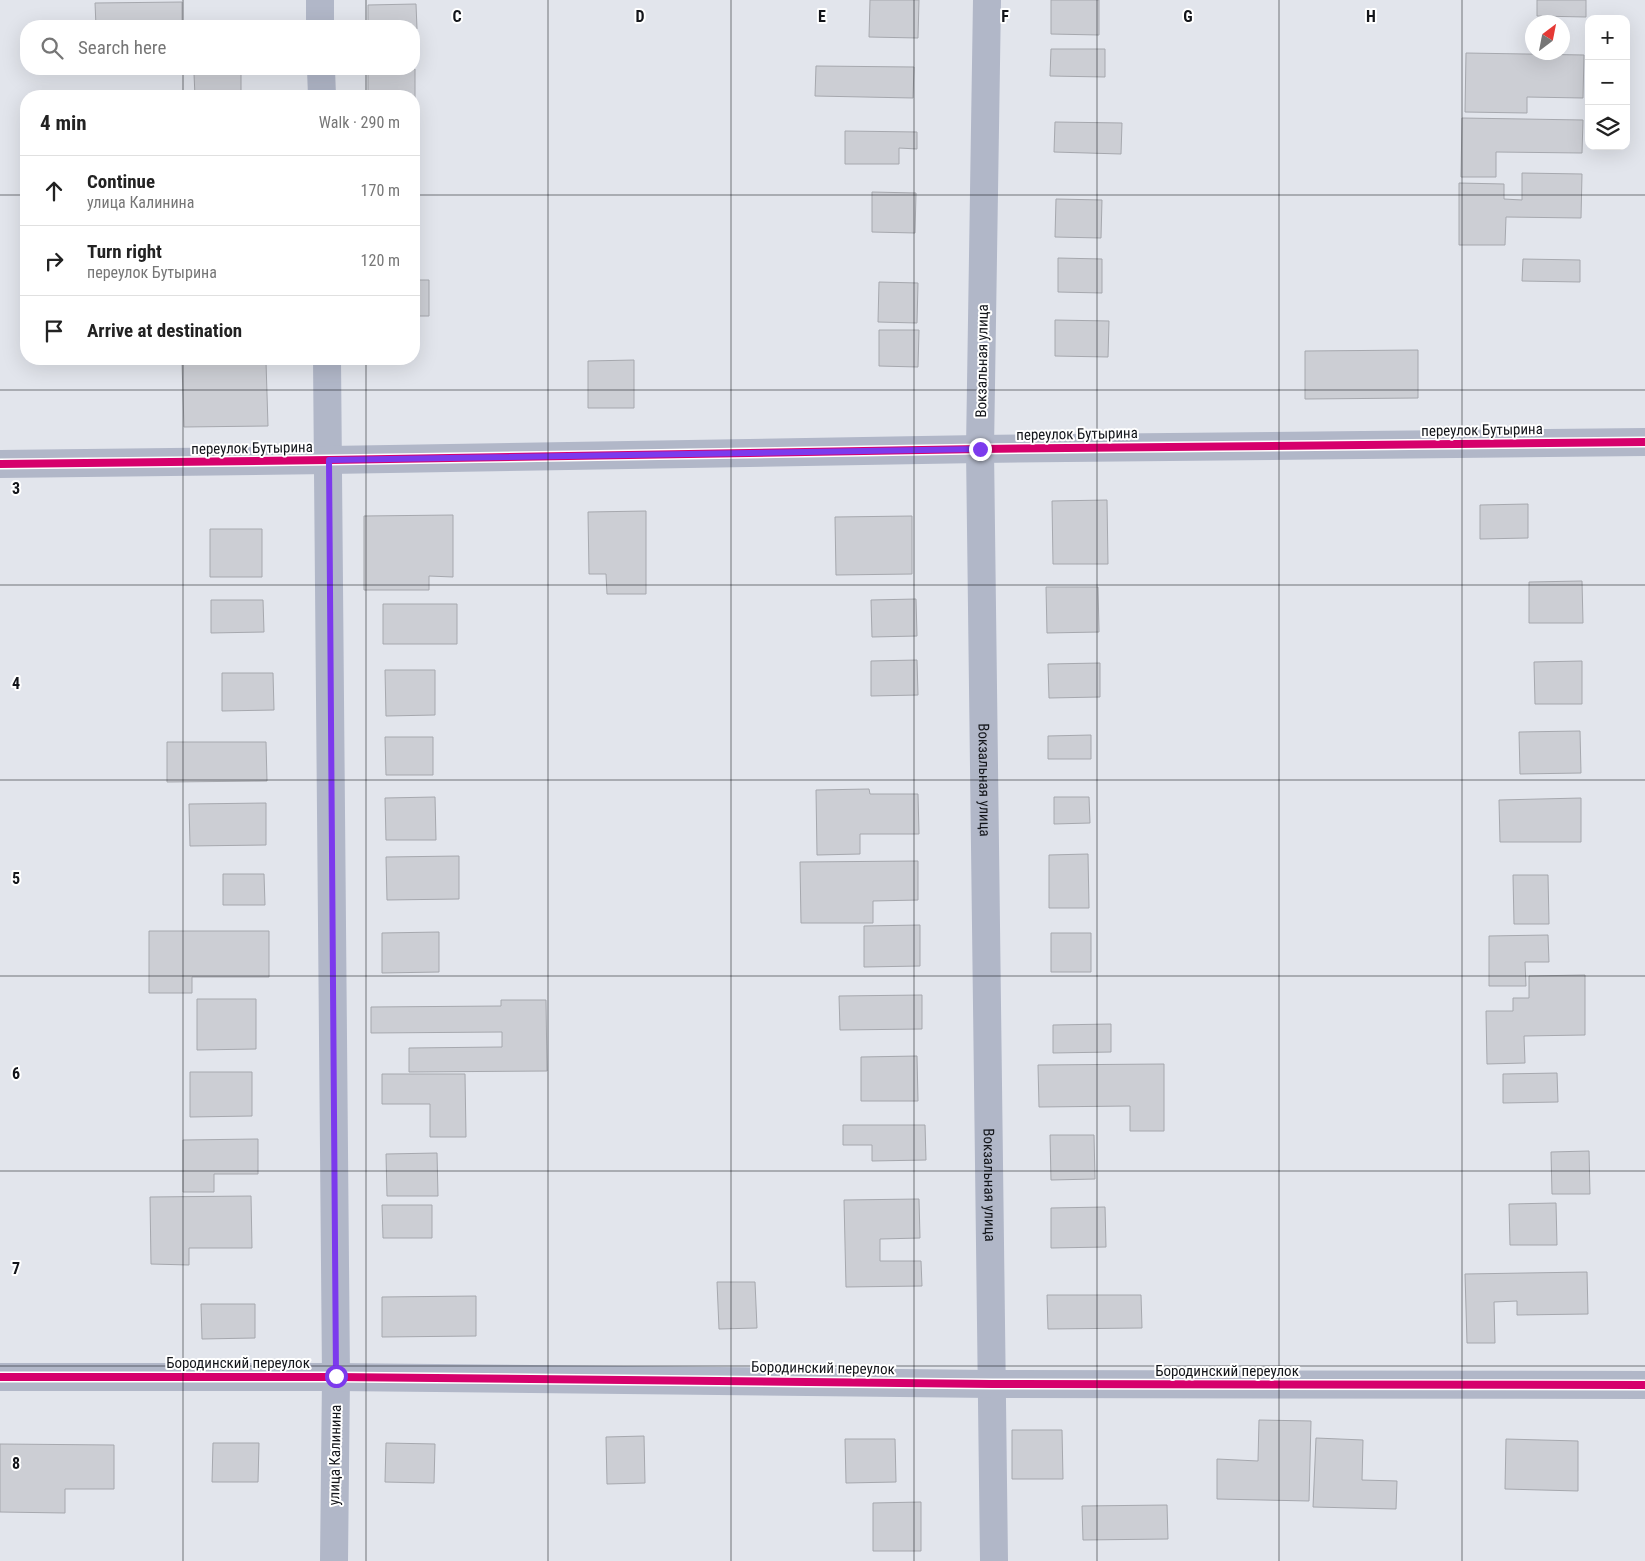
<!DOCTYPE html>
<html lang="en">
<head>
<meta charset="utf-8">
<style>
  :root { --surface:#fff; --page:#f2f2f2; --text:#222; --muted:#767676; --line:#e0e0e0 }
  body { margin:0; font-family:"Roboto Condensed",sans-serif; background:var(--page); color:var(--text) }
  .controls { position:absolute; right:15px; top:15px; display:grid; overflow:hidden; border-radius:10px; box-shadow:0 5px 20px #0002 }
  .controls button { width:45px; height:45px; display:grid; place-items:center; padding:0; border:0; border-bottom:1px solid var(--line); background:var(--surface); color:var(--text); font:25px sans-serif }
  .compass { position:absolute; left:1525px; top:15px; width:45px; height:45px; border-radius:50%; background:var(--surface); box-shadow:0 5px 20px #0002; rotate:32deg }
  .stop { position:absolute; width:15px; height:15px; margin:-11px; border:4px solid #7c3aed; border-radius:50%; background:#fff }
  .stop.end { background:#7c3aed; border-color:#fff; box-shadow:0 1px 5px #0008 }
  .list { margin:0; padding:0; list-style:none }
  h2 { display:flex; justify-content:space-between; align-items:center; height:65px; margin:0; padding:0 20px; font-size:21px }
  h2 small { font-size:16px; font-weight:400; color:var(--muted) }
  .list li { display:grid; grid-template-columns:32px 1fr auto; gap:15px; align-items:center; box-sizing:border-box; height:70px; padding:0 20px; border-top:1px solid var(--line) }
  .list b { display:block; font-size:19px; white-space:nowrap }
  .list p { margin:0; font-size:16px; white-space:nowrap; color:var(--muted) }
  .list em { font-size:16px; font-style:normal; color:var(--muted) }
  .icon { flex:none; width:28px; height:28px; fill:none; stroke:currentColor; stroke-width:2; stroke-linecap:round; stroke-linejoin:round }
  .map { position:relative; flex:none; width:1645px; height:1561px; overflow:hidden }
  .search { position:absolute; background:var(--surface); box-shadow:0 5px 20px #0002; left:20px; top:20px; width:400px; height:55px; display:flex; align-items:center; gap:12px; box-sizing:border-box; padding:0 18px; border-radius:20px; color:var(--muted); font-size:19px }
  .panel { position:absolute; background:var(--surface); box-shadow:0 5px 20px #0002; left:20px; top:90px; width:400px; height:275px; border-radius:20px }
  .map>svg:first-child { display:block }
  .building { fill:#ccced4; stroke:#a6a8ae }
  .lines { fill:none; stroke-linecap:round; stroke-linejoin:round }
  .minor { stroke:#b1b7c8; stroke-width:28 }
  .cycleway-casing { stroke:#fff; stroke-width:11 }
  .cycleway { stroke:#d6006c; stroke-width:8 }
  .route { stroke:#7c3aed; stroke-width:6 }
  .grid { fill:none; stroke:#13151a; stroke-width:1; stroke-opacity:0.55 }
  .labels { text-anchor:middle; stroke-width:4; stroke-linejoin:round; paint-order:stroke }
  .street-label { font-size:15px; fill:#13151a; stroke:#fff }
  .grid-label { font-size:16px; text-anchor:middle; font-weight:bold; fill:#13151a; stroke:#fff; stroke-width:4; stroke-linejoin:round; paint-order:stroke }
</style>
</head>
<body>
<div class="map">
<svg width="1645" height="1561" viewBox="0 0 1645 1561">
  <rect width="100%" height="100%" fill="#e2e5ec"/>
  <path class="building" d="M870,0H919L918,38L869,37Z
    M1051,0H1099V35L1051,34Z
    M1537,0H1586V17L1537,16Z
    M182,2V26H96L95,3Z
    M416,4L417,29H414V26H368V5Z
    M1051,49H1105V77L1050,76Z
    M1466,53L1584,55L1583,98L1527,97V113L1465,112Z
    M816,66L914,67L913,98L815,96Z
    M415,69V107H414V96H368V70Z
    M241,73V96H195L194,74Z
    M1462,118L1583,120L1582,153L1496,152V177H1461Z
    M1055,122L1122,123L1121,154L1054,152Z
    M845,131L917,132V149L899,148V164H845Z
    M414,147H416L417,185H414Z
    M1522,173L1582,174L1581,218L1506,217L1505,245H1459V183L1504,184V199L1522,200Z
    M872,192L916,193L915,233L872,232Z
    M1056,199L1102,200L1101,238L1055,237Z
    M414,207H416L417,246H414Z
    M1058,258L1102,259V293L1058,292Z
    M1523,259L1580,260V282L1522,281Z
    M414,280H429V316H414Z
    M879,282L918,283L917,323L878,322Z
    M1055,320L1109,321L1108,357L1055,356Z
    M879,330H919L918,367L879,366Z
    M1418,350V398L1305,399V351Z
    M634,360V408H588V361Z
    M266,362L268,426L184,427L182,364Z
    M1107,500L1108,564H1053L1052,501Z
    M1528,504V538L1480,539V505Z
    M646,511V594H607L606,574H589L588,512Z
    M453,515V577L429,576V590H364V516Z
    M912,516V574L836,575L835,517Z
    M210,529H262V577H210Z
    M1582,581L1583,623H1529V582Z
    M1046,587H1098L1099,632L1047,633Z
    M916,599L917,636L872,637L871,600Z
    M211,600H263L264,632L211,633Z
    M383,604H457V644H383Z
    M917,660L918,695L871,696V661Z
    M1582,661V704H1535L1534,662Z
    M1100,663V697L1049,698L1048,664Z
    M385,670H435V715L386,716Z
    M222,673H273L274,710L222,711Z
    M1580,731L1581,773L1520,774L1519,732Z
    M1091,735V759H1048V736Z
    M385,737H433V775H386Z
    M167,742H266L267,781L167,782Z
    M869,789L870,794H918L919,834H860V854L817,855L816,790Z
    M435,797L436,840H386L385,798Z
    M1054,797H1089L1090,823L1054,824Z
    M1581,798V842H1500L1499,800Z
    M266,803V845L190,846L189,804Z
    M1088,854L1089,908H1049V855Z
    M459,856V899L387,900L386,857Z
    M918,861V900L873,901V923H801L800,862Z
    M223,874H264L265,905H223Z
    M1513,875H1548L1549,924H1514Z
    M920,925V966L864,967V926Z
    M149,931H269V977H192V993H149Z
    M439,932V972L382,973V933Z
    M1051,933H1091V972H1051Z
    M1548,935L1549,962H1525L1526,986H1489V936Z
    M1585,975V1035L1524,1036L1525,1063L1487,1064L1486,1011H1513V998H1529V976Z
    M922,995V1029L840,1030L839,996Z
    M197,999H256V1049L197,1050Z
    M501,1000H546L547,1071L409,1072V1048L502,1047V1032L371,1033V1007L501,1006Z
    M1111,1024V1052L1053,1053V1025Z
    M917,1056L918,1101H861V1057Z
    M1164,1064V1131H1130V1106L1039,1107L1038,1065Z
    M190,1072H252V1116L190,1117Z
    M1557,1073L1558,1102L1503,1103V1074Z
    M382,1074H465L466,1137H430V1104H382Z
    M843,1125H925L926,1160L872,1161V1145H843Z
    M1050,1135H1094L1095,1179L1051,1180Z
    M258,1139V1174H214V1192H183V1140Z
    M1589,1151L1590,1194H1552L1551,1152Z
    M437,1153L438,1196H387L386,1154Z
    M251,1196L252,1248H189V1265L151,1264L150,1197Z
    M919,1199L920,1238L880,1239V1261H921L922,1286L846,1287L844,1200Z
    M1556,1203L1557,1245H1510L1509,1204Z
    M382,1205H432V1238H383Z
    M1105,1207L1106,1247L1051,1248V1208Z
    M1587,1272L1588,1314L1517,1315V1301L1494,1302L1495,1343H1467L1465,1274Z
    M717,1282H755L757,1328L719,1329Z
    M1047,1295H1141L1142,1328L1048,1329Z
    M476,1296V1336L382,1337V1297Z
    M201,1304H255V1338L202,1339Z
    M1259,1420L1311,1421L1309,1501L1217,1499V1459L1258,1461Z
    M1012,1430H1062L1063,1479H1012Z
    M644,1436L645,1483L607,1484L606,1437Z
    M1316,1438L1363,1440L1362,1480L1397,1481L1396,1509L1313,1507Z
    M845,1439H895L896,1482L846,1483Z
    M1506,1439L1578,1441V1491L1505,1489Z
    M213,1443H259L258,1482H212Z
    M386,1443L435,1444L434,1483L385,1482Z
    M0,1444L114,1445V1489H65V1513L0,1512Z
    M921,1502V1551H873V1503Z
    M1167,1505L1168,1539L1083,1540L1082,1506Z"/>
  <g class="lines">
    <g class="minor">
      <path d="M320,0V26"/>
      <path id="s1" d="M987,0L980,449L994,1561"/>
      <path d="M321,69L322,96"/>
      <path d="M327,359L336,1377L334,1561"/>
      <path d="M0,464L329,460L980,449L1645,442"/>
      <path d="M0,1377H336L992,1384L1645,1385"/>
    </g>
    <g class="cycleway-casing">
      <path id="cycleway" d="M0,464L329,460L980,449L1645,442
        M0,1377H336L992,1384L1645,1385"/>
    </g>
    <use href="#cycleway" class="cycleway"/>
  </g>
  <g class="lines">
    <path class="route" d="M336,1376L329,460L980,449"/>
  </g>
  <path class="grid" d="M183,0V26M366,0V26M548,0V1561M731,0V1561M914,0V1561M1097,0V1561M1279,0V1561M1462,0V1561M183,69V96M366,69V96M0,195H26M414,195H1645M183,359V1561M366,359V1561M0,390H1645M0,585H1645M0,780H1645M0,976H1645M0,1171H1645M0,1366H1645"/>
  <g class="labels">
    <g class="street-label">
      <text transform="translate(982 361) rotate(-89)" y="5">Вокзальная улица</text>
      <text transform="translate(1482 430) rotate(-1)" y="5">переулок Бутырина</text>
      <text transform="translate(1077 434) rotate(-1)" y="5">переулок Бутырина</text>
      <text transform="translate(252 448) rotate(-1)" y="5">переулок Бутырина</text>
      <text dy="5" stroke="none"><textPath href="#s1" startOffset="780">Вокзальная улица</textPath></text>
      <text dy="5" stroke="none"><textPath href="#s1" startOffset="1185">Вокзальная улица</textPath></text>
      <text x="238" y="1368">Бородинский переулок</text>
      <text transform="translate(823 1368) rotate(1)" y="5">Бородинский переулок</text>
      <text x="1227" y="1376">Бородинский переулок</text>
      <text transform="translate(335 1455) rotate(-89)" y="5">улица Калинина</text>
    </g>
  </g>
  <g class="grid-label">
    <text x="457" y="22">C</text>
    <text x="640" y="22">D</text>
    <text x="822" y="22">E</text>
    <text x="1005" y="22">F</text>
    <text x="1188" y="22">G</text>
    <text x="1371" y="22">H</text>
    <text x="16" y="494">3</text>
    <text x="16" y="689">4</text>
    <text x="16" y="884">5</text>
    <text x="16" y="1079">6</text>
    <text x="16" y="1274">7</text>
    <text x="16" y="1469">8</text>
  </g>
</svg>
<div class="controls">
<button>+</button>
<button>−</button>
<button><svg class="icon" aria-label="layers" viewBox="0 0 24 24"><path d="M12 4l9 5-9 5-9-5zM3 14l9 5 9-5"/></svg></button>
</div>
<svg class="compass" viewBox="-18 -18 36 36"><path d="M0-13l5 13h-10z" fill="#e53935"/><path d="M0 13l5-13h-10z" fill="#767676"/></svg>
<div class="stop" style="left:336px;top:1376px"></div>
<div class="stop end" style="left:980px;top:449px"></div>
<div class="search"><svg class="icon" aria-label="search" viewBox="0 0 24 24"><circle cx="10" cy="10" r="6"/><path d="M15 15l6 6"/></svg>Search here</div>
<section class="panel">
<h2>4 min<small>Walk · 290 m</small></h2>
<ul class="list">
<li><svg class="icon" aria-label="ahead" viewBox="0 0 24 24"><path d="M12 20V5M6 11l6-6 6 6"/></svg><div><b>Continue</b><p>улица Калинина</p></div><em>170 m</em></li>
<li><svg class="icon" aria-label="right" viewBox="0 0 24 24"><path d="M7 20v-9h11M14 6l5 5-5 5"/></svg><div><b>Turn right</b><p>переулок Бутырина</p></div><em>120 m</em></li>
<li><svg class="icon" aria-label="arrive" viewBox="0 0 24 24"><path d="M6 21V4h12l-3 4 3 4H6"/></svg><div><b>Arrive at destination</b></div></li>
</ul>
</section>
</div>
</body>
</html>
